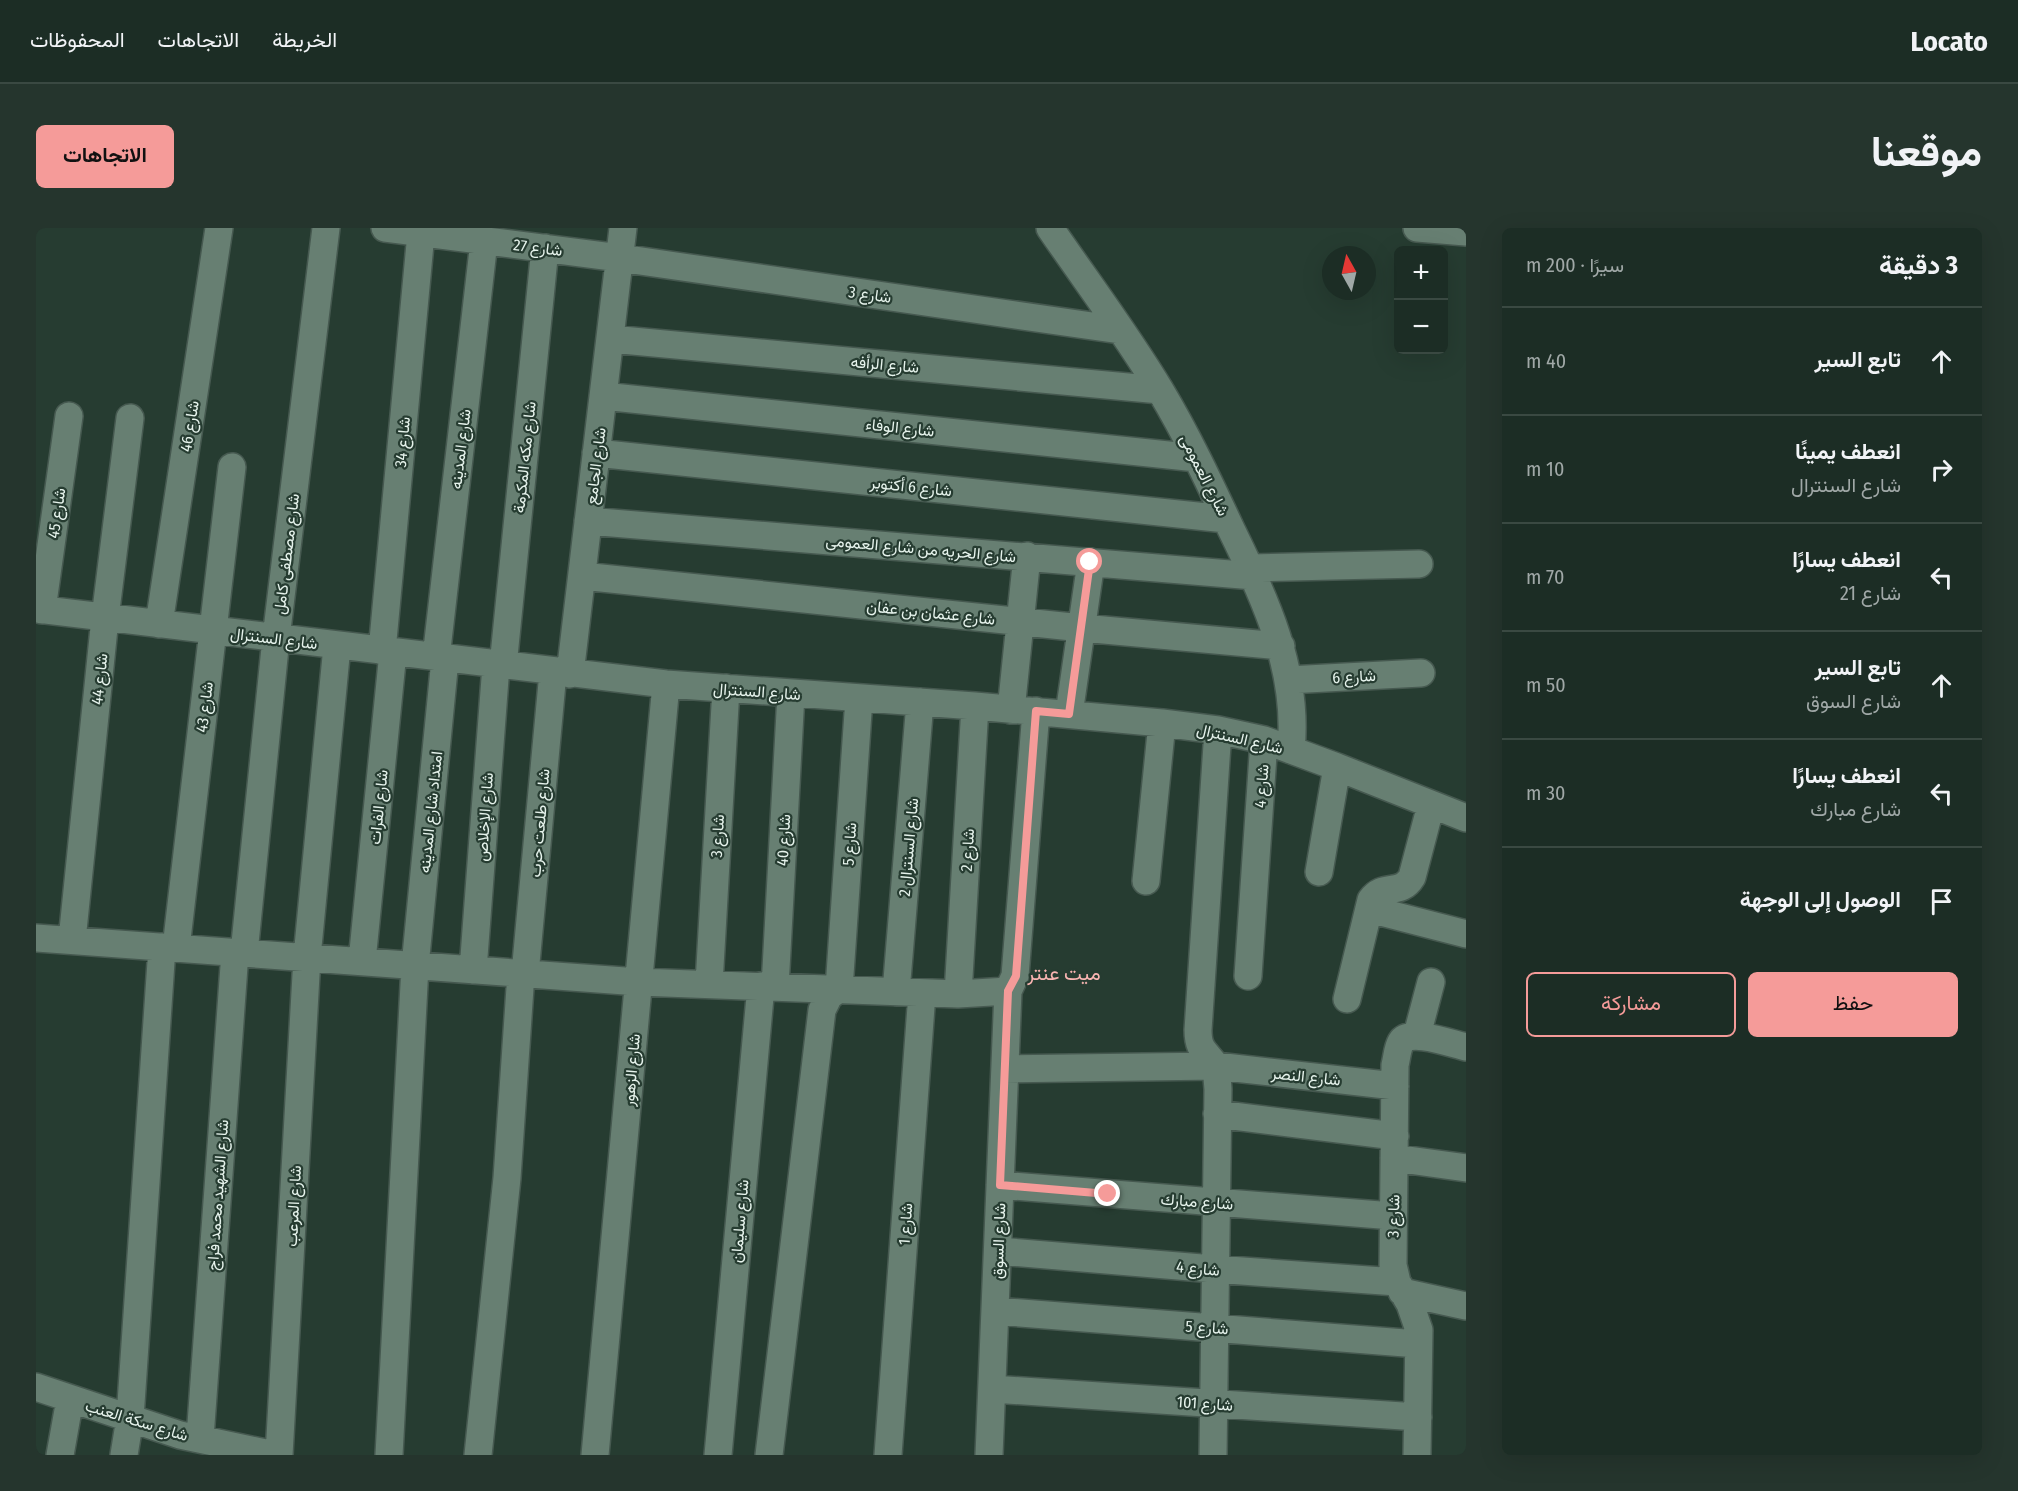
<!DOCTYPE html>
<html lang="ar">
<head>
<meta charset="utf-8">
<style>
  :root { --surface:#1c2d25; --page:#25352d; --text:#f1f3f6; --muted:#a0a8a7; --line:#3a4942; --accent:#f59b99 }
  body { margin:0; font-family:"Fira Sans Condensed",Vazirmatn,sans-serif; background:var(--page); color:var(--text); direction:rtl }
  .controls { position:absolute; right:18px; top:18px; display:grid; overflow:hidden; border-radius:9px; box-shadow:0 6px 24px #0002 }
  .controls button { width:54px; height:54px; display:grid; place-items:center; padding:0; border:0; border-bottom:2px solid var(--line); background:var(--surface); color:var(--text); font:30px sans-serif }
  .compass { position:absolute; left:1286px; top:18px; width:54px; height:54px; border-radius:50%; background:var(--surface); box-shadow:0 6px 24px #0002; rotate:352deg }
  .stop { position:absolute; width:18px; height:18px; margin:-14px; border:4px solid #f59b99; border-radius:50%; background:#fff }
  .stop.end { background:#f59b99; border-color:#fff; box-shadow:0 2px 6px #0008 }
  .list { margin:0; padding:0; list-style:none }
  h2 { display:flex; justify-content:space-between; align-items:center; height:78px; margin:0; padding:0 24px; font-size:26px }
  h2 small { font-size:20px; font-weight:400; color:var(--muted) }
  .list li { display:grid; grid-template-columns:39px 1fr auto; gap:18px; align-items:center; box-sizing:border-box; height:108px; padding:0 24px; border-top:2px solid var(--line) }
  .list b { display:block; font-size:22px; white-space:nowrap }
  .list p { margin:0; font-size:20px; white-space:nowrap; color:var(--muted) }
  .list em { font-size:20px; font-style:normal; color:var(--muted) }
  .actions { display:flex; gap:12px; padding:18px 24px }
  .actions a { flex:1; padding:14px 0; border:2px solid var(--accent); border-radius:9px; text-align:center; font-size:21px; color:var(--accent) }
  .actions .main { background:var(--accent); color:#111 }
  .icon { flex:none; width:33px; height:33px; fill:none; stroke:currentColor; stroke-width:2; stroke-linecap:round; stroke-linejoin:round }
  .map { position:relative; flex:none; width:1430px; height:1227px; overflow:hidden; direction:ltr; border-radius:9px }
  header { display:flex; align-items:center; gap:36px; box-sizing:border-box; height:84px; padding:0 30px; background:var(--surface); border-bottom:2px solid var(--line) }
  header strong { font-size:28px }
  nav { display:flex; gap:33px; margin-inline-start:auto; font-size:21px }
  .intro { display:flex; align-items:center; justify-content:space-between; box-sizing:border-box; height:144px; padding:0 36px }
  h1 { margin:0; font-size:42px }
  .button { padding:15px 27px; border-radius:9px; background:var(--accent); color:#111; font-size:21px; font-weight:700 }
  main { display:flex; gap:36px; padding:0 36px }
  aside { flex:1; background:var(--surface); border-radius:9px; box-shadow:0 6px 24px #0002 }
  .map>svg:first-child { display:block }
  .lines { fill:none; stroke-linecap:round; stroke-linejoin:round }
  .street-casing { stroke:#465950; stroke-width:30 }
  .street { stroke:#677f72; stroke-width:27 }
  .route { stroke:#f59b99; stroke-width:8 }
  .labels { text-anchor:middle; stroke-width:4.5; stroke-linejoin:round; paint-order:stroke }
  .street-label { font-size:16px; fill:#e6f3ec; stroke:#263c31 }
  .quarter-label { font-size:20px; fill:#f9b5b2; stroke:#263c31 }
</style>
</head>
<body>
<header>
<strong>Locato</strong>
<nav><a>الخريطة</a><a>الاتجاهات</a><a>المحفوظات</a></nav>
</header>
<div class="intro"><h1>موقعنا</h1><a class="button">الاتجاهات</a></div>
<main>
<aside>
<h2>3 دقيقة<small>سيرًا · 200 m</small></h2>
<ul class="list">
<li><svg class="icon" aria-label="ahead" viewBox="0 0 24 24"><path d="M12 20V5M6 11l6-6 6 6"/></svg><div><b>تابع السير</b></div><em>40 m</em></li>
<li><svg class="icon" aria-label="right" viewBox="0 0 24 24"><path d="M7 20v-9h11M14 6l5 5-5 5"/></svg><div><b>انعطف يمينًا</b><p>شارع السنترال</p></div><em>10 m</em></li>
<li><svg class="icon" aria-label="left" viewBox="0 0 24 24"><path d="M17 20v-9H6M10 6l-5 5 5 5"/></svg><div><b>انعطف يسارًا</b><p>شارع 21</p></div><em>70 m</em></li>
<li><svg class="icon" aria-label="ahead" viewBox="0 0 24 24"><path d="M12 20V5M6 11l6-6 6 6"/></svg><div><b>تابع السير</b><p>شارع السوق</p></div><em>50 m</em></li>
<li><svg class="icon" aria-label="left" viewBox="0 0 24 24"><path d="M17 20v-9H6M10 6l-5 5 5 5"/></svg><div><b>انعطف يسارًا</b><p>شارع مبارك</p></div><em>30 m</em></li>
<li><svg class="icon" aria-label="arrive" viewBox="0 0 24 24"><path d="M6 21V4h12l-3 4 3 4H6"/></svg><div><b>الوصول إلى الوجهة</b></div></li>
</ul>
<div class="actions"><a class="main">حفظ</a><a>مشاركة</a></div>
</aside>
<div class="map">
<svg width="1430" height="1227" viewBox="0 0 1430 1227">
  <rect width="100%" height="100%" fill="#263c31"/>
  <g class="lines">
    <g class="street-casing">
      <path id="street" d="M349,0L584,30L1084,102
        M1014,0C1051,54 1091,107 1124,162C1151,207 1173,254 1195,301C1229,370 1263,443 1255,522
        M1381,0L1430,4
        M575,111L1124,162
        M567,168L1161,230
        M560,225L1190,291
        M552,293L1218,348
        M1214,340L1383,336
        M546,348L1046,400L1245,418
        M0,381L630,456L939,478L1126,495L1182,502L1228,512L1301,539L1430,590
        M6,382L33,188
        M123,396L183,0
        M346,423L385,5
        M400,430L448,13
        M467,438L509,20
        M534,446L587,0
        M1252,452L1385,445
        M975,482L991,328
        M1033,486L1055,334
        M1283,644L1301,539
        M1110,653L1126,495
        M1333,681L1430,706
        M0,710L603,754L922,766L972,763
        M36,712L69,390L94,190
        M140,720L196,239
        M208,725L240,410L290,0
        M326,733L357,424
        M437,742L460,437
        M489,746L517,444
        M1212,748L1228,512
        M673,756L690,460
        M739,759L755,466
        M860,764L884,474
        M922,766L939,478
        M1311,771L1335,672C1348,654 1364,669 1376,649L1395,577
        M1381,807L1395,754
        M969,841L1180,838L1359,858
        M1181,886L1359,908
        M1358,930L1430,940
        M964,957L1357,988
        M962,1023L1178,1041L1361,1054
        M1366,1064L1430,1078
        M959,1083L1382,1116
        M0,1159L144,1207L239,1227
        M956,1161L1382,1189
        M164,1210L199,724
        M24,1227L34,1171
        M88,1227L94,1190L126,719
        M243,1227L271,729L301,418
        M353,1227L379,738L409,431
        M442,1227L471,950L485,745
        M559,1227L630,456
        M682,1227L725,758
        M733,1227L786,782L793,768L803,761L823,470
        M852,1227L886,765
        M953,1227L972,763L979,748L1000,483
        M1177,1227L1182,861L1180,838C1169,823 1162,822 1162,802L1182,502
        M1381,1227L1383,1102L1374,1076L1361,1054L1357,1037L1359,837C1361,830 1361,821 1365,814C1373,800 1416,816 1430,819"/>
    </g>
    <use href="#street" class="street"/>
  </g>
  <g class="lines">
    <path class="route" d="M1054,334L1033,486L1000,483L980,748L972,763L964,957L1072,966"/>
  </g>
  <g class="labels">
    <g class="street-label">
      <text transform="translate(502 19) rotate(7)" y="6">شارع 27</text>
      <text transform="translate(834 66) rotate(8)" y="6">شارع 3</text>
      <text transform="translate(849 136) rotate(5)" y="6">شارع الرأفه</text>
      <text transform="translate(153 198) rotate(-81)" y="6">شارع 46</text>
      <text transform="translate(864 199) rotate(6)" y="6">شارع الوفاء</text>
      <text transform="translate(366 214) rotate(-85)" y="6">شارع 34</text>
      <text transform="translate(424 221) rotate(-83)" y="6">شارع المدينه</text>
      <text transform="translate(488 229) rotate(-84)" y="6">شارع مكه المكرمة</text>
      <text transform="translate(559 238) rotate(-83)" y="6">شارع الجامع</text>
      <text transform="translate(1169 247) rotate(63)" y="6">شارع العمومى</text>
      <text transform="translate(875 258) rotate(6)" y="6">شارع 6 أكتوبر</text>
      <text transform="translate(20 285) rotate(-82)" y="6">شارع 45</text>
      <text transform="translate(885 320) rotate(5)" y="6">شارع الحريه من شارع العمومى</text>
      <text transform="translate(250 326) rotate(-83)" y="6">شارع مصطفى كامل</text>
      <text transform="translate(895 384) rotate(6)" y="6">شارع عثمان بن عفان</text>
      <text transform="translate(238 410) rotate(7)" y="6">شارع السنترال</text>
      <text transform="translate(1318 448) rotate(-3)" y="6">شارع 6</text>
      <text transform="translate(63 451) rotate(-84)" y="6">شارع 44</text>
      <text transform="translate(721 463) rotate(4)" y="6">شارع السنترال</text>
      <text transform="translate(168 479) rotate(-83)" y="6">شارع 43</text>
      <text transform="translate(1204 510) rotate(13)" y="6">شارع السنترال</text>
      <text transform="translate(1225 558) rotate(-86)" y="6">شارع 4</text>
      <text transform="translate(342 579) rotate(-84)" y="6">شارع الفرات</text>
      <text transform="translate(394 584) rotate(-84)" y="6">امتداد شارع المدينه</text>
      <text transform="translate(448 589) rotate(-86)" y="6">شارع الإخلاص</text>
      <text transform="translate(503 595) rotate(-85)" y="6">شارع طلعت حرب</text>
      <text transform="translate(681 608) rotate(-87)" y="6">شارع 3</text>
      <text transform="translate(747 612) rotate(-87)" y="6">شارع 40</text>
      <text transform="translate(813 616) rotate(-86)" y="6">شارع 5</text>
      <text transform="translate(872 619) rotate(-85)" y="6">شارع السنترال 2</text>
      <text transform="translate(931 622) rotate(-87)" y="6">شارع 2</text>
      <text transform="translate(595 842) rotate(-85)" y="6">شارع الزهور</text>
      <text transform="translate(1270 848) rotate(6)" y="6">شارع النصر</text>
      <text transform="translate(181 967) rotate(-86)" y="6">شارع الشهيد محمد فراج</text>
      <text transform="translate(1161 973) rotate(4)" y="6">شارع مبارك</text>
      <text transform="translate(257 978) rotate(-87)" y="6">شارع المرعب</text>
      <text transform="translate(1357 988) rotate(-89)" y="6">شارع 3</text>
      <text transform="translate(703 993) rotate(-85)" y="6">شارع سليمان</text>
      <text transform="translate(869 996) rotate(-86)" y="6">شارع 1</text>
      <text transform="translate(962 1013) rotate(-88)" y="6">شارع السوق</text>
      <text transform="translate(1162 1040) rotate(5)" y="6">شارع 4</text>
      <text transform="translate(1171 1099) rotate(4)" y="6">شارع 5</text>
      <text transform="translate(1169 1175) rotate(4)" y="6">شارع 101</text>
      <text transform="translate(101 1192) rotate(17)" y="6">شارع سكة العنب</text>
    </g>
    <g class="quarter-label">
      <text x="1028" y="752">ميت عنتر</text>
    </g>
  </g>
</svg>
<div class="controls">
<button>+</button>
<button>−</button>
</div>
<svg class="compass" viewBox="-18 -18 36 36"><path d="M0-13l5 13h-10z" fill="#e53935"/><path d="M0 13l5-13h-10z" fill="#a0a8a7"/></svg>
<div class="stop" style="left:1054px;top:334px"></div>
<div class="stop end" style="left:1072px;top:966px"></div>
</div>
</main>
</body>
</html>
